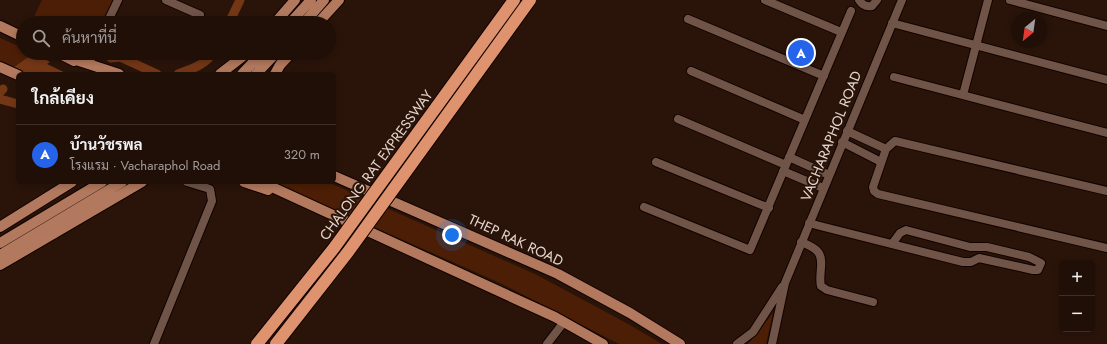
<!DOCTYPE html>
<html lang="th">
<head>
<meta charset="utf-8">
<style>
  :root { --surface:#200f07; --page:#281811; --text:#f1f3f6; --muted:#a29c9b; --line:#3d2f28; --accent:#2563eb }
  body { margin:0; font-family:Jost,Sarabun,sans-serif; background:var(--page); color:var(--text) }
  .controls { position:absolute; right:12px; bottom:12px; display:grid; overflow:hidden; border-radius:6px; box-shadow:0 2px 6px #0003 }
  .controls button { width:36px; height:36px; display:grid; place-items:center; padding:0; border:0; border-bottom:1px solid var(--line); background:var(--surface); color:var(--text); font:20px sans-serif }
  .compass { position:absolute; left:1011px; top:12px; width:36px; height:36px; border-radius:50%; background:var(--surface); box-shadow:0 2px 6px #0003; rotate:209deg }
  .you { position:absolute; left:452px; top:235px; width:14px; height:14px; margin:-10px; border:3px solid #fff; border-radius:50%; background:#1a73e8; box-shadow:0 0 0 6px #1a73e833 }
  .badge { display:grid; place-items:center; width:26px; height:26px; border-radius:50%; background:var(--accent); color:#fff; font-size:13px; font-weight:700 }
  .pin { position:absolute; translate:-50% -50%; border:2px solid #fff; box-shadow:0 1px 4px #0006 }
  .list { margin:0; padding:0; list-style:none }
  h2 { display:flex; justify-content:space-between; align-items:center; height:52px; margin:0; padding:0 16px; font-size:17px }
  h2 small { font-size:13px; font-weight:400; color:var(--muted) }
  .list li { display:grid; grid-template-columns:26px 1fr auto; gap:12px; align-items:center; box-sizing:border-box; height:60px; padding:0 16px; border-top:1px solid var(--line) }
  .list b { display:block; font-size:15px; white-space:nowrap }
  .list p { margin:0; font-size:13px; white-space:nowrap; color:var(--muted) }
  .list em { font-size:13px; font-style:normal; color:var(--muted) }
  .icon { flex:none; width:22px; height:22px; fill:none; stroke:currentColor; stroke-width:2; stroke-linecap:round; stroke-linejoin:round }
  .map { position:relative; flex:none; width:1107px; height:344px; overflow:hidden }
  .search { position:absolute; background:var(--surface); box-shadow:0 2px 6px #0003; left:16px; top:16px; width:320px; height:44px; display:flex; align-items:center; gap:10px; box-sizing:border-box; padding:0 14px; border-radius:22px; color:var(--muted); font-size:15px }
  .panel { position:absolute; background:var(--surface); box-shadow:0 2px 6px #0003; left:16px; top:72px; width:320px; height:112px; border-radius:6px }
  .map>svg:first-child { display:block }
  .green { fill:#4c1e05 }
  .water { fill:#743716 }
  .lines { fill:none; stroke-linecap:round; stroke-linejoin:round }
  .canal { stroke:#743716; stroke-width:9 }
  .minor-casing { stroke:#110200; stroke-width:10 }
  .major-casing { stroke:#110200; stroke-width:12 }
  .minor { stroke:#6f5447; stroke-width:8 }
  .major { stroke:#b2795e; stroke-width:10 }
  .highway-bridge-casing { stroke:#110200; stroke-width:14; stroke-linecap:butt }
  .highway-bridge { stroke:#de926e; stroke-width:12 }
  .labels { text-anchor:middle; stroke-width:4; stroke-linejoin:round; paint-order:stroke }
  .street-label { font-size:14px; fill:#e5d5cd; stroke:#2a1409 }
</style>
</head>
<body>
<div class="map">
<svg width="1107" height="344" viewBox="0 0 1107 344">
  <rect width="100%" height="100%" fill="#2a1409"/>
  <path class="green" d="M42,0H114L103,23H31Z
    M0,38L23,48V53H34L14,67L0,61Z
    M272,182H328L537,275L630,325L662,344H619L500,283Z
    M773,313L766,344H748Z"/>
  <path class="water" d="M34,53L50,62L47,64L68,74H43L37,72C30,77 22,71 14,67Z"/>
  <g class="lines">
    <path class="canal" d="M229,23L240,0
      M111,58L120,57L157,74
      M178,74C191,69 205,65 213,53
      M0,92L3,89
      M0,99L18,104"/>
    <g class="minor-casing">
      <path id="minor" d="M166,0L200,15L197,23
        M765,0L841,32
        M859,0C862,5 866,7 872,6L877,0
        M1010,0L1107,26
        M688,19L824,76
        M107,23L118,0
        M892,23L1107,80
        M89,64L94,53
        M691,71L805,120
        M894,77L1107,133
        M963,95L988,0
        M678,119L786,165
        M847,131L886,149
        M842,142L881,162
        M789,157L829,175
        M656,162L769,208
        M783,171L823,188
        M1107,191L895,141L886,149L873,187L874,191L878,194L1107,248
        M644,207L750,250L851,11
        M809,223L820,226L963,262H971L979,258L1033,270H1038L1041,263L1029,257L987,247H970L906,230L900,233L892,244
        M801,242C806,244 814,247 818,252C825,260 818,276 821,286L827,290L873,302
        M154,344L212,201L210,189L187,182
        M547,344L564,322
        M737,344L753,332L782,287
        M772,344L785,283L902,0"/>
    </g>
    <g class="major-casing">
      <path id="major" d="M275,23L295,0
        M290,23L311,0
        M304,23L324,0
        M318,23L339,0
        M0,26L23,37
        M58,53L74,61
        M70,58L119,74
        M0,67L18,75
        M220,74L247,53
        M242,74L262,53
        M256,74L276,53
        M275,74L280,65L291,53
        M334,176L558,274L630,313L680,344
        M244,182L268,190
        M261,182L555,317L603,344
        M0,227L72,182
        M0,243L102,182
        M0,255L122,182
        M0,265L142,182"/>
    </g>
    <use href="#minor" class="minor"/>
    <use href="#major" class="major"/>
    <g class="highway-bridge-casing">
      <path id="highway-bridge" d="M257,344L334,248L514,0
        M276,344L348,252L530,0"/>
    </g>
    <use href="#highway-bridge" class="highway-bridge"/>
  </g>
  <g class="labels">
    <g class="street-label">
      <text transform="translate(831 136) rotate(-68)" y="5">VACHARAPHOL ROAD</text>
      <text transform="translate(376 165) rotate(-54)" y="5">CHALONG RAT EXPRESSWAY</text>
      <text transform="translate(516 240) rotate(25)" y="5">THEP RAK ROAD</text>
    </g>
  </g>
</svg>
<div class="controls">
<button>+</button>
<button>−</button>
</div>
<svg class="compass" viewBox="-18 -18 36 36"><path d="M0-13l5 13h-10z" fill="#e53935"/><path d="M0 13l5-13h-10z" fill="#a29c9b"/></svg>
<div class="you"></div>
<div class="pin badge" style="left:801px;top:53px">A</div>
<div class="search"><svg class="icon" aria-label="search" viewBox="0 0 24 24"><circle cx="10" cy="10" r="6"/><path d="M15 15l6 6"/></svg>ค้นหาที่นี่</div>
<section class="panel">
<h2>ใกล้เคียง<small></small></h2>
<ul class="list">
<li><span class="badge">A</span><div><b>บ้านวัชรพล</b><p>โรงแรม · Vacharaphol Road</p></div><em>320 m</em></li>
</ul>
</section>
</div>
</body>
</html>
